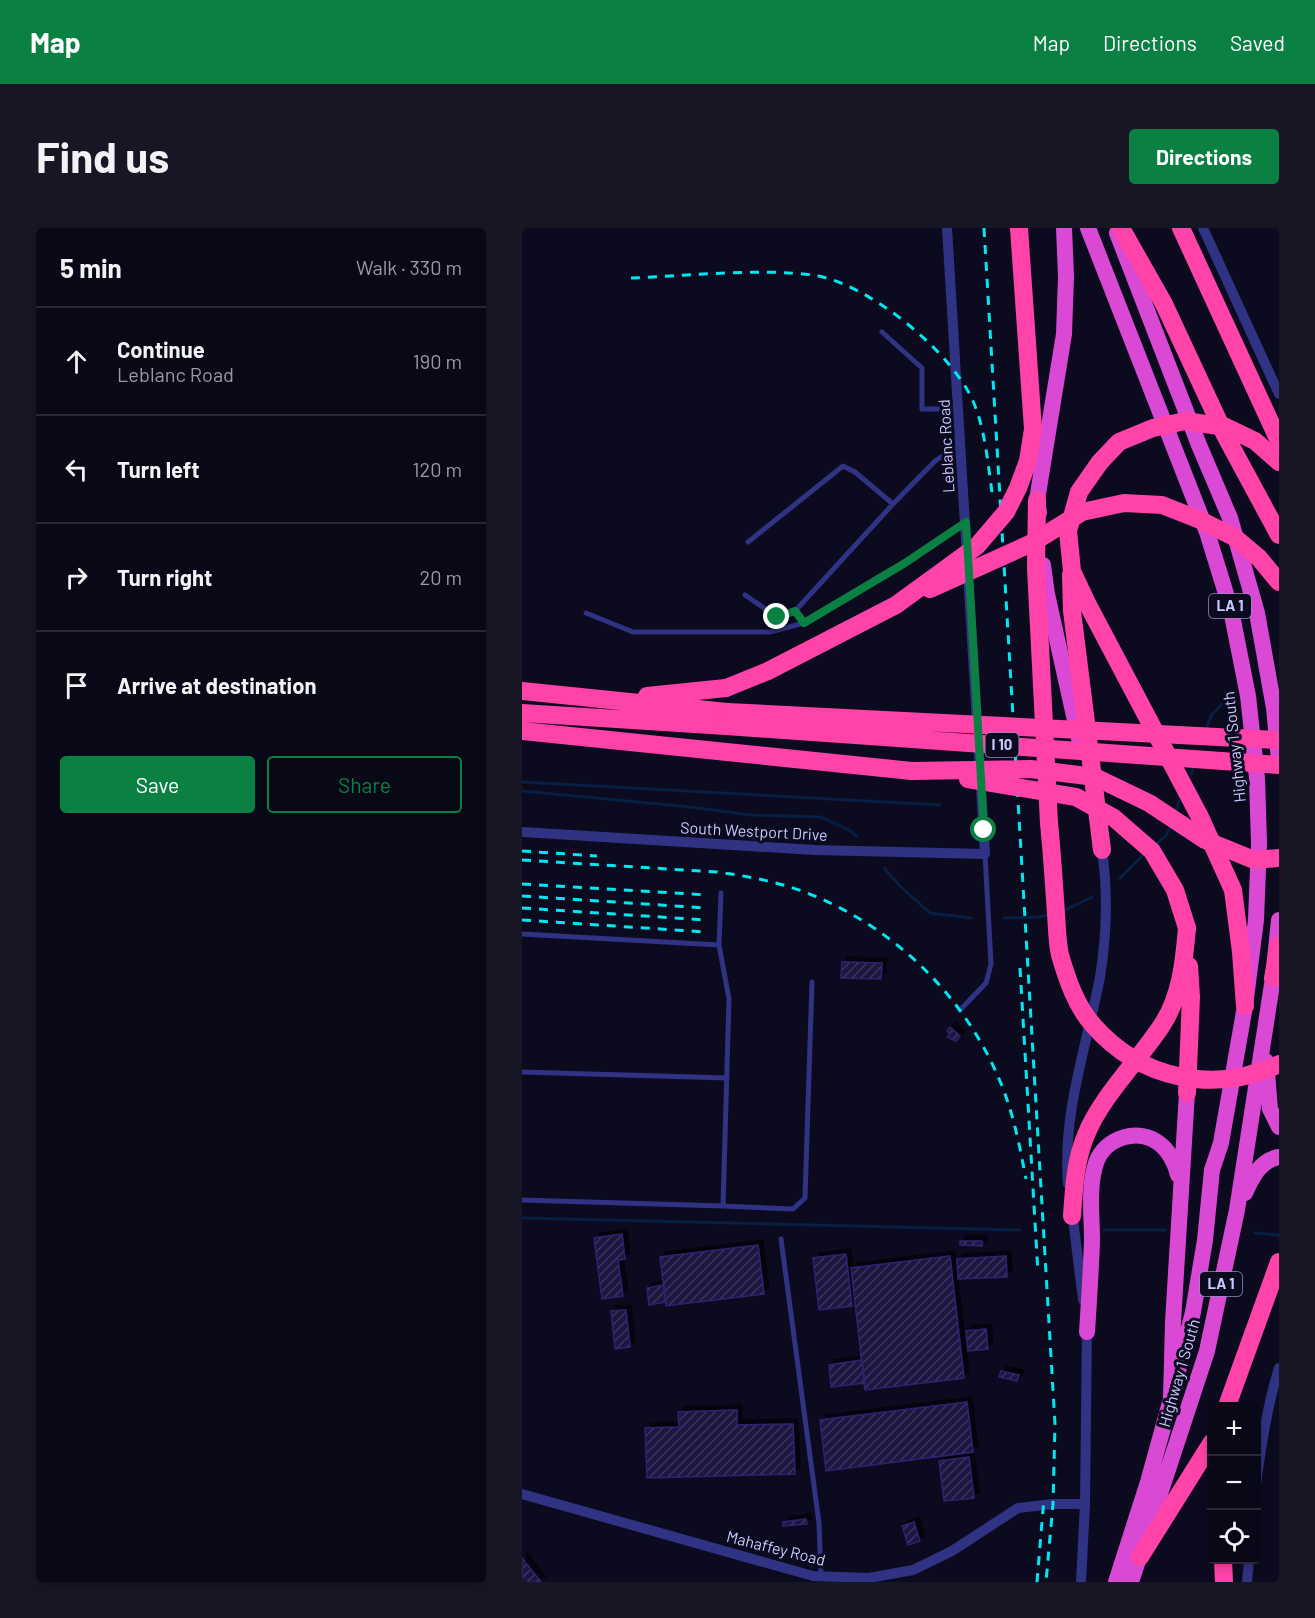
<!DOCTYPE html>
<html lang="en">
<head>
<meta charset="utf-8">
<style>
  :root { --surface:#090817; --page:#171624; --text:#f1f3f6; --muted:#999aa1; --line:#292936; --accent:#0b8043 }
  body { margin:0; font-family:Barlow,sans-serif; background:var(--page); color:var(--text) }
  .controls { position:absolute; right:18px; bottom:18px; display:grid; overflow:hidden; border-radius:6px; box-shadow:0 3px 9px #0003 }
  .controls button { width:54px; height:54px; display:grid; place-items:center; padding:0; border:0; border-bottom:2px solid var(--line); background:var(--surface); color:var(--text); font:30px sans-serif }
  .stop { position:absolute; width:18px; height:18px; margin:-14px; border:4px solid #0b8043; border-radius:50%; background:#fff }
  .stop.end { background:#0b8043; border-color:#fff; box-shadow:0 2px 6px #0008 }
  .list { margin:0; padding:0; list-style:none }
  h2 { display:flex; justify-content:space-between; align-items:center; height:78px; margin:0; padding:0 24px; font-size:26px }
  h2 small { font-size:20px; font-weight:400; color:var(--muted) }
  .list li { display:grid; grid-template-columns:39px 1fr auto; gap:18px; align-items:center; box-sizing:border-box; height:108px; padding:0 24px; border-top:2px solid var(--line) }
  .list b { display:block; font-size:22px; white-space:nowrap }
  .list p { margin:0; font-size:20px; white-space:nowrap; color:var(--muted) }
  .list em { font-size:20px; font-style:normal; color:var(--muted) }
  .actions { display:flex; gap:12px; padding:18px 24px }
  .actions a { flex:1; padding:14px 0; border:2px solid var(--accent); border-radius:6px; text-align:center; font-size:21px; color:var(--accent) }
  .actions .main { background:var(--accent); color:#fff }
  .icon { flex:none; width:33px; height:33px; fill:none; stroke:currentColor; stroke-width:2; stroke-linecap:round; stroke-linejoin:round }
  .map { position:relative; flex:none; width:757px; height:1354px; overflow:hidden; border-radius:6px }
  header { display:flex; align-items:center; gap:36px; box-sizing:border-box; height:84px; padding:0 30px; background:var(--accent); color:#fff }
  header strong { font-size:28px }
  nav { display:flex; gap:33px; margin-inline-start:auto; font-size:21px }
  .intro { display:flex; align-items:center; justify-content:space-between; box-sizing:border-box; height:144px; padding:0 36px }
  h1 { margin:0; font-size:42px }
  .button { padding:15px 27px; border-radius:6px; background:var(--accent); color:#fff; font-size:21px; font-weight:700 }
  main { display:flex; gap:36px; padding:0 36px }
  aside { flex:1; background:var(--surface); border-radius:6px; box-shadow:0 3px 9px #0003 }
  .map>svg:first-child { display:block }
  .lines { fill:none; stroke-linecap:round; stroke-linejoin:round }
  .stream { stroke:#061f42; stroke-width:3 }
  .building { fill:url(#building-hatch); stroke:#2e2470; stroke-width:1.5; filter:url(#shadow) }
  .service { stroke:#303283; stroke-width:5 }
  .minor { stroke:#303283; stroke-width:10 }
  .trunk { stroke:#d949d4; stroke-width:16 }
  .motorway { stroke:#ff43a8; stroke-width:18 }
  .rail { stroke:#00e9f3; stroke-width:3; stroke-dasharray:9 8; stroke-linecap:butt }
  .motorway-bridge { stroke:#ff43a8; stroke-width:18 }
  .route { stroke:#0b8043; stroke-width:8 }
  .labels { text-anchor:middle; stroke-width:6; stroke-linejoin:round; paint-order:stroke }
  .shield { fill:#0c0a1f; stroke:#928fbc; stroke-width:1.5 }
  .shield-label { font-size:15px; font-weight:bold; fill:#cbc8ff }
  .street-label { font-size:16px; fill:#cbc8ff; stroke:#0c0a1f }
</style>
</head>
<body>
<header>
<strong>Map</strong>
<nav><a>Map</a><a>Directions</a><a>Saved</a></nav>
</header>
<div class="intro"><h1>Find us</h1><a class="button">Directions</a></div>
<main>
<aside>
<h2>5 min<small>Walk · 330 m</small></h2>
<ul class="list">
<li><svg class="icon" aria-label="ahead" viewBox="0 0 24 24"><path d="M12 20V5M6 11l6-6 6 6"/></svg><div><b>Continue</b><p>Leblanc Road</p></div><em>190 m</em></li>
<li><svg class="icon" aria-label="left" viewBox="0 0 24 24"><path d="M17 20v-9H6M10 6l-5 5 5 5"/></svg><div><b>Turn left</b></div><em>120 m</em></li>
<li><svg class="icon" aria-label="right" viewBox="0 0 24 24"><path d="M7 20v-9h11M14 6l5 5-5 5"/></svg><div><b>Turn right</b></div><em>20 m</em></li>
<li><svg class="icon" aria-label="arrive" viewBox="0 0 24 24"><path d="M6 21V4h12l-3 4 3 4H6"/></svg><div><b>Arrive at destination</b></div></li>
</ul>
<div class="actions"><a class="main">Save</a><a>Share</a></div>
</aside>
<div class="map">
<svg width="757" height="1354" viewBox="0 0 757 1354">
  <defs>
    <pattern id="building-hatch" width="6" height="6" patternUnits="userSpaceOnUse" patternTransform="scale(1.5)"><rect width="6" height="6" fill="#1b1441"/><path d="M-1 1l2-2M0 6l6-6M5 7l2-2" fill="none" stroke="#3b355e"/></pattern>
    <filter id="shadow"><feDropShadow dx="5" dy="-5" stdDeviation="0" flood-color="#0009"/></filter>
  </defs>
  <rect width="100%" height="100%" fill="#0c0a1f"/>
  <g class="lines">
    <path class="stream" d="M684,502L690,486L709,468
      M669,546L672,537
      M0,554L418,577
      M0,563L168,579L229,587L299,589L329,603L334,608
      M653,586L657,573
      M633,617L644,608L649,597
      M362,640L379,659L408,685L449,690
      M598,650L623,625
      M539,684L570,669
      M482,690L516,689L527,687
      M0,990L498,1002
      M582,1002H643
      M733,1005L757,1007"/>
  </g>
  <path class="building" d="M320,734L360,735L359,751L319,750Z
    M428,799L438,808L434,813L425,809L428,806L425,803Z
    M100,1006L103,1031L96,1032L101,1068L80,1071L72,1010Z
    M438,1013H460V1018L438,1017Z
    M236,1017L242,1066L144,1078L138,1029Z
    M324,1026L330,1078L297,1082L291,1030Z
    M428,1028L442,1150L343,1162L329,1040Z
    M484,1028L485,1049L436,1051L435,1031Z
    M142,1057L144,1074L127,1077L125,1060Z
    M104,1082L108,1119L93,1121L89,1083Z
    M464,1101L466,1121L446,1123L444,1103Z
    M340,1132L343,1155L309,1159L307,1137Z
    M479,1143L497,1147L495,1153L477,1149Z
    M445,1174L451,1224L304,1243L298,1192Z
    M215,1182V1197L271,1196L273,1246L125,1250L123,1200L157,1199L156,1184Z
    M447,1229L452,1270L422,1273L417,1233Z
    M284,1291L285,1296L261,1298V1294Z
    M392,1294L398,1313L386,1317L380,1298Z
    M0,1330L19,1354H0Z"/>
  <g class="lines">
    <path class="service" d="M360,104L400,140V181H437
      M226,314L321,238L333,244L371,276
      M223,367L255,389L273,383L371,276L413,233L437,217
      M64,385L111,404H248L282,395L383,335L442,294
      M0,706L197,717
      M438,782L464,755L469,736L463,626
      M0,844L205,850
      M0,972L201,978L207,771L197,717L199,665
      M201,978L271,981L283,970L290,754
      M259,1011L297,1295L299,1348"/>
    <path class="minor" d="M681,0L757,166
      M0,604L293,622L463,626L425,0
      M546,956C540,886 565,817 578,749C585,706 586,664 580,622
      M550,983L561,1072
      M734,1257C739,1217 745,1178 757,1140
      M0,1266L291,1348L347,1350L391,1342L430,1323L496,1280L531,1276H563
      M559,1354L563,1276L565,1099
      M725,1354L727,1332"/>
    <path class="trunk" d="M566,0L685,304L709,382L726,468L735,550L737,615L734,692L723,778L699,915L690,942L683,1012L671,1084L649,1171
      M595,5L677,217L708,290L735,385L752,480L757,532
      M517,285L515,272L542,106L544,49L542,0
      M521,337L525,366L558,515
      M744,833L748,881L757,899
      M723,965C730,950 738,932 757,929
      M565,1104C567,1073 569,1043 570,1012C570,988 566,959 574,935C583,909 617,899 638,916C648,924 653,935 656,947
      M594,1354L626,1254L649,1171L651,1094L665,865
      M609,1354L685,1123L715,982L751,750L757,692"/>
    <path class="motorway" d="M599,0L642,76L703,207L757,307
      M659,0L757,213
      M578,234L557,264L546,303L550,343L566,377L678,589L711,662L719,724L723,778
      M515,272L514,340L527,595
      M549,347L550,383L580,622
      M0,463L205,484
      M125,468L204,460
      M0,485L204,498
      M0,503L390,543
      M751,750L757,717
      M665,865L669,769L667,738
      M550,988C552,960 553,933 564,907C579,869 618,831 640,797C659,768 662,734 665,700
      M705,1178L757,1034
      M618,1329L690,1214
      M701,1332L702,1354"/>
    <path class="rail" d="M462,0L533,1196L531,1276L524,1354
      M109,50C167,48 235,40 291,47C346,55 429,123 451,173C464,203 466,239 471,271
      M0,623L75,628
      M0,632L195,644C224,648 252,653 280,663C371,697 444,768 480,858C492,888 498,920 504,951
      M0,656L185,667
      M0,668L184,680
      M0,680L184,692
      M0,692L184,704
      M498,740L516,1045
      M515,1354L522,1270"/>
    <path class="motorway-bridge" d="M578,234L597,214L631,200L663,193L704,199L733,213L757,234
      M408,361L510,315L560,284L602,275L640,277L678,292L712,309L737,330L757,354
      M204,460L246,443L374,377L455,318L484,284L496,260L506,233L511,201L497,0
      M205,484L757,512
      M204,498L757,537
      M390,543L509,541L573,549L627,575L683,612L732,632L757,630
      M446,551L554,569L592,590L630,623L653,662L665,700
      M527,595C530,625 532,656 534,686C535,699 535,714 538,727C545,751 554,778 571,797C618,851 692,867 757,836"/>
  </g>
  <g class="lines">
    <path class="route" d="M255,389L273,383L282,395L383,335L444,294L462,602"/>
  </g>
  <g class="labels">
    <g class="shield">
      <rect x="687" y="366" width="42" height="24" rx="4.5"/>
      <rect x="463.5" y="505" width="33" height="24" rx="4.5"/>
      <rect x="678" y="1044" width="42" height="24" rx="4.5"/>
    </g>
    <g class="shield-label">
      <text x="708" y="383">LA 1</text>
      <text x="480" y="522">I 10</text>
      <text x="699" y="1061">LA 1</text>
    </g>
    <g class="street-label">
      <text transform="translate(424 218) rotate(-93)" y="6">Leblanc Road</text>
      <text transform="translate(712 519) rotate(-96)" y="6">Highway 1 South</text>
      <text transform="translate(232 603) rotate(3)" y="6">South Westport Drive</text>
      <text transform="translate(657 1145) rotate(-74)" y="6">Highway 1 South</text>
      <text transform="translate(254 1320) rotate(14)" y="6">Mahaffey Road</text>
    </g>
  </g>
</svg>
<div class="controls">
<button>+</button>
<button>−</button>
<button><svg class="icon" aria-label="locate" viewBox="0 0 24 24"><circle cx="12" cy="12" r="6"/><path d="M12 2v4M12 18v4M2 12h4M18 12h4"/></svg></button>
</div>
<div class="stop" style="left:462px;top:602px"></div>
<div class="stop end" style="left:255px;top:389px"></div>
</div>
</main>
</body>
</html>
